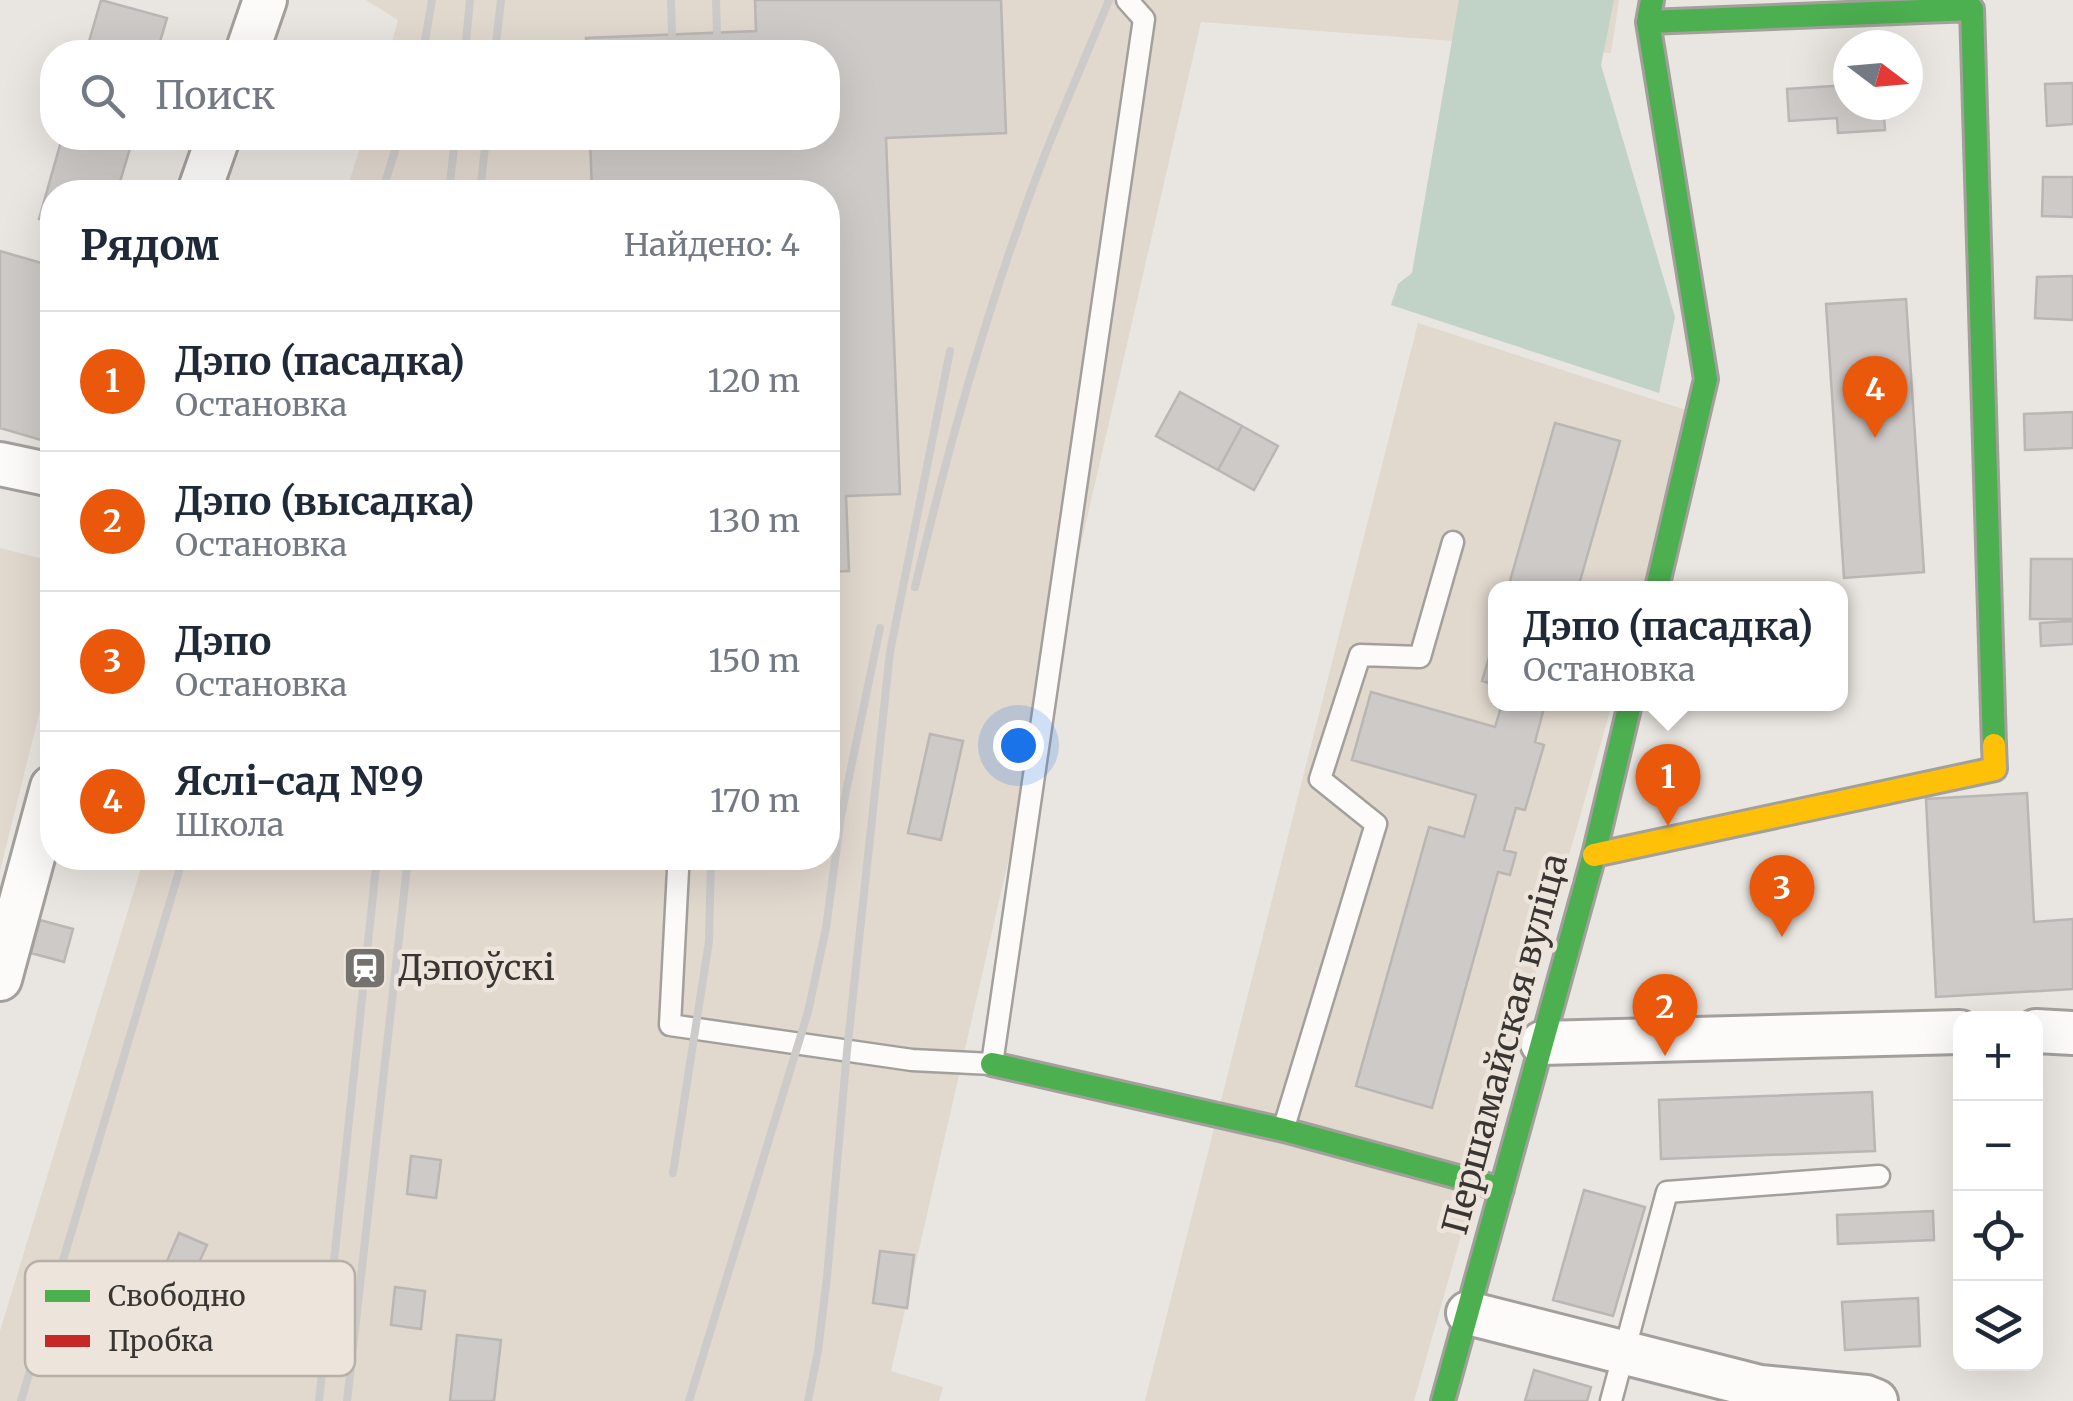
<!DOCTYPE html>
<html lang="ru">
<head>
<meta charset="utf-8">
<style>
  :root { --surface:#fff; --page:#f6f6f7; --text:#1f2937; --muted:#747a83; --line:#e0e1e3; --accent:#ea580c }
  body { margin:0; font-family:Merriweather,serif; background:var(--page); color:var(--text) }
  .controls { position:absolute; right:30px; bottom:30px; display:grid; overflow:hidden; border-radius:20px; box-shadow:0 10px 40px #0002 }
  .controls button { width:90px; height:90px; display:grid; place-items:center; padding:0; border:0; border-bottom:2px solid var(--line); background:var(--surface); color:var(--text); font:50px sans-serif }
  .compass { position:absolute; left:1833px; top:30px; width:90px; height:90px; border-radius:50%; background:var(--surface); box-shadow:0 10px 40px #0002; rotate:106deg }
  .you { position:absolute; left:1018px; top:745px; width:35px; height:35px; margin:-25px; border:8px solid #fff; border-radius:50%; background:#1a73e8; box-shadow:0 0 0 15px #1a73e833 }
  .badge { display:grid; place-items:center; width:65px; height:65px; border-radius:50%; background:var(--accent); color:#fff; font-size:32px; font-weight:700 }
  .pin { position:absolute; translate:-50% -82px; filter:drop-shadow(0 2px 5px #0008) }
  .pin::after { content:''; position:absolute; top:52px; width:35px; height:30px; background:inherit; clip-path:polygon(0 0,100% 0,50% 100%) }
  .popup { position:absolute; left:1488px; top:581px; width:360px; height:130px; box-sizing:border-box; display:grid; place-content:center; border-radius:20px; background:var(--surface); filter:drop-shadow(0 2px 8px #0005); font-size:32px; white-space:nowrap; color:var(--muted) }
  .popup b { font-size:38px; color:var(--text) }
  .popup::after { content:''; position:absolute; left:50%; top:100%; margin-left:-20px; border:20px solid transparent; border-top-color:var(--surface) }
  .list { margin:0; padding:0; list-style:none }
  h2 { display:flex; justify-content:space-between; align-items:center; height:130px; margin:0; padding:0 40px; font-size:42px }
  h2 small { font-size:32px; font-weight:400; color:var(--muted) }
  .list li { display:grid; grid-template-columns:65px 1fr auto; gap:30px; align-items:center; box-sizing:border-box; height:140px; padding:0 40px; border-top:2px solid var(--line) }
  .list b { display:block; font-size:38px; white-space:nowrap }
  .list p { margin:0; font-size:32px; white-space:nowrap; color:var(--muted) }
  .list em { font-size:32px; font-style:normal; color:var(--muted) }
  .icon { flex:none; width:55px; height:55px; fill:none; stroke:currentColor; stroke-width:2; stroke-linecap:round; stroke-linejoin:round }
  .map { position:relative; flex:none; width:2073px; height:1401px; overflow:hidden }
  .search { position:absolute; background:var(--surface); box-shadow:0 10px 40px #0002; left:40px; top:40px; width:800px; height:110px; display:flex; align-items:center; gap:25px; box-sizing:border-box; padding:0 35px; border-radius:40px; color:var(--muted); font-size:38px }
  .panel { position:absolute; background:var(--surface); box-shadow:0 10px 40px #0002; left:40px; top:180px; width:800px; height:690px; border-radius:40px }
  .map>svg:first-child { display:block }
  .built { fill:#e1d8ce }
  .pitch { fill:#c1d2c6 }
  .building { fill:#cecac7; stroke:#bab6b3; stroke-width:2.5 }
  .lines { fill:none; stroke-linecap:round; stroke-linejoin:round }
  .lane-casing { stroke:#a3a09c; stroke-width:25 }
  .street-casing { stroke:#a3a09c; stroke-width:48 }
  .fast-casing { stroke:#a3a09c; stroke-width:28 }
  .slow-casing { stroke:#a3a09c; stroke-width:28 }
  .lane { stroke:#fcfbfa; stroke-width:20 }
  .street { stroke:#fcfbfa; stroke-width:42 }
  .fast { stroke:#4caf50; stroke-width:22 }
  .slow { stroke:#ffc107; stroke-width:22 }
  .rail { stroke:#cccbc9; stroke-width:8 }
  .labels { text-anchor:middle; stroke-width:9; stroke-linejoin:round; paint-order:stroke }
  .poi-label { font-size:35px; fill:#383532; stroke:#ede5dc; text-anchor:start }
  .street-label { font-size:35px; fill:#383532; stroke:#ede5dc }
  .key { fill:#ede5dc; stroke:#b7b0a9; stroke-width:2.5 }
  .key-label { font-size:28px; fill:#383532 }
</style>
</head>
<body>
<div class="map">
<svg width="2073" height="1401" viewBox="0 0 2073 1401">
  <rect width="100%" height="100%" fill="#e9e5e0"/>
  <path class="built" d="M366,0H1619L1611,53L1201,22L891,1371L943,1387L939,1401H0V1331L144,858H828V192H346L363,138H828V52H389L398,20Z
    M1418,323L1695,413L1645,588H1496V704H1612L1414,1401H1145Z
    M0,548L52,561V662L0,871Z"/>
  <path class="pitch" d="M1459,0H1614L1601,65L1675,317L1659,393L1391,305L1398,284L1412,273Z"/>
  <path class="building" d="M101,0L167,18L157,52H86Z
    M755,0H1001L1006,133L886,138L900,494L846,496L849,571L828,572V192H592L590,138H828V52H587L586,38L756,31Z
    M2073,83V124L2047,126L2045,84Z
    M1848,85V105H1883L1885,130L1838,133L1837,118L1789,121L1787,89Z
    M62,138H133L117,192H52V223L39,219Z
    M2043,177H2073V217L2042,216Z
    M0,251L52,266V400L41,440L0,428Z
    M2073,276V320L2035,318L2037,277Z
    M1906,299L1924,572L1844,578L1826,304Z
    M1180,392L1242,426L1218,470L1156,436Z
    M2073,412V448L2025,450L2024,414Z
    M1555,423L1620,441L1578,588H1508Z
    M1242,426L1278,446L1254,490L1218,470Z
    M2031,559H2073V619H2030Z
    M2073,621V644L2041,646L2040,623Z
    M1496,634V685L1482,681Z
    M1371,692L1495,727L1502,704H1545L1535,742L1544,745L1525,810L1516,808L1504,850L1516,853L1510,875L1498,872L1432,1108L1356,1086L1429,827L1464,837L1476,795L1352,760Z
    M930,734L963,741L941,840L908,833Z
    M2027,793L2034,922L2073,919V989L1936,997L1926,799Z
    M40,920L73,929L64,962L31,953Z
    M1872,1092L1875,1151L1661,1159L1659,1100Z
    M411,1156L441,1160L436,1198L407,1194Z
    M1584,1190L1645,1207L1613,1316L1553,1300Z
    M1933,1211L1934,1240L1838,1244L1837,1215Z
    M179,1233L207,1245L191,1280L164,1268Z
    M880,1251L914,1255L907,1308L873,1303Z
    M395,1287L425,1291L421,1329L391,1325Z
    M1918,1298L1920,1346L1845,1350L1842,1302Z
    M457,1335L501,1340L494,1401H450Z
    M1534,1370L1591,1387L1587,1401H1525Z"/>
  <g class="lines">
    <g class="lane-casing">
      <path id="lane" d="M678,870L670,1025L912,1060L992,1064L1144,19L1127,0
        M1284,1127L1376,824L1320,779L1360,655L1420,657L1453,542
        M1611,1401L1667,1192L1879,1176"/>
    </g>
    <g class="street-casing">
      <path id="street" d="M247,52L265,0
        M199,192L218,138
        M0,464L52,475
        M0,979L52,787
        M2036,1031L2073,1033
        M1542,1043L1960,1032
        M1468,1313L1760,1387L1866,1397L1876,1401"/>
    </g>
    <g class="fast-casing">
      <path id="fast" d="M1652,0L1648,22L1706,379L1657,588
        M1648,22L1972,9L1994,745
        M992,1064L1284,1130L1502,1189
        M1443,1401L1594,855L1630,704"/>
    </g>
    <g class="slow-casing">
      <path id="slow" d="M1594,855L1995,769L1994,745"/>
    </g>
    <use href="#lane" class="lane"/>
    <use href="#street" class="street"/>
    <use href="#fast" class="fast"/>
    <use href="#slow" class="slow"/>
    <path class="rail" d="M671,0L672,34
      M716,0L717,32
      M423,52L432,0
      M465,52L470,0
      M495,52L501,0
      M382,192L399,138
      M449,192L455,138
      M480,192L486,138
      M915,587C949,443 989,300 1042,162C1063,108 1087,54 1109,0
      M673,1173L709,941L711,858
      M21,1401L183,858
      M319,1401L377,858
      M347,1401L408,858
      M689,1401L808,1012L826,928L841,816L880,628
      M808,1401L818,1351L827,1277L847,1051L890,652L950,351"/>
  </g>
  <defs>
    <g id="station-square" transform="scale(2.25)"><rect x="-9" y="-9" width="18" height="18" rx="4" fill="#76736f" stroke="#ede5dc"/><path d="M-3-6H3Q5-6 5-4V2Q5 4 3 4L4.5 6H3L1.5 4h-3L-3 6H-4.5L-3 4Q-5 4-5 2V-4Q-5-6-3-6ZM-3.5-4v3h7v-3ZM-3.5 1v1.5H-2V1ZM2 1v1.5H3.5V1Z" fill="#fff"/></g>
  </defs>
  <g fill-rule="evenodd">
    <use href="#station-square" x="365" y="968"/>
  </g>
  <g class="labels">
    <g class="poi-label">
      <text x="398" y="980">Дэпоўскі</text>
    </g>
    <g class="street-label">
      <text transform="translate(1505 1044) rotate(-75)" y="12">Першамайская вуліца</text>
    </g>
  </g>
  <rect x="25" y="1261" width="330" height="115" rx="15" class="key"/>
  <rect x="45" y="1290" width="45" height="12" fill="#4caf50"/>
  <rect x="45" y="1335" width="45" height="12" fill="#c62828"/>
  <g class="key-label">
    <text x="108" y="1306">Свободно</text>
    <text x="108" y="1351">Пробка</text>
  </g>
</svg>
<div class="controls">
<button>+</button>
<button>−</button>
<button><svg class="icon" aria-label="locate" viewBox="0 0 24 24"><circle cx="12" cy="12" r="6"/><path d="M12 2v4M12 18v4M2 12h4M18 12h4"/></svg></button>
<button><svg class="icon" aria-label="layers" viewBox="0 0 24 24"><path d="M12 4l9 5-9 5-9-5zM3 14l9 5 9-5"/></svg></button>
</div>
<svg class="compass" viewBox="-18 -18 36 36"><path d="M0-13l5 13h-10z" fill="#e53935"/><path d="M0 13l5-13h-10z" fill="#747a83"/></svg>
<div class="you"></div>
<div class="pin badge" style="left:1668px;top:826px">1</div>
<div class="popup"><b>Дэпо (пасадка)</b>Остановка</div>
<div class="pin badge" style="left:1665px;top:1056px">2</div>
<div class="pin badge" style="left:1782px;top:937px">3</div>
<div class="pin badge" style="left:1875px;top:438px">4</div>
<div class="search"><svg class="icon" aria-label="search" viewBox="0 0 24 24"><circle cx="10" cy="10" r="6"/><path d="M15 15l6 6"/></svg>Поиск</div>
<section class="panel">
<h2>Рядом<small>Найдено: 4</small></h2>
<ul class="list">
<li><span class="badge">1</span><div><b>Дэпо (пасадка)</b><p>Остановка</p></div><em>120 m</em></li>
<li><span class="badge">2</span><div><b>Дэпо (высадка)</b><p>Остановка</p></div><em>130 m</em></li>
<li><span class="badge">3</span><div><b>Дэпо</b><p>Остановка</p></div><em>150 m</em></li>
<li><span class="badge">4</span><div><b>Яслі-сад №9</b><p>Школа</p></div><em>170 m</em></li>
</ul>
</section>
</div>
</body>
</html>
